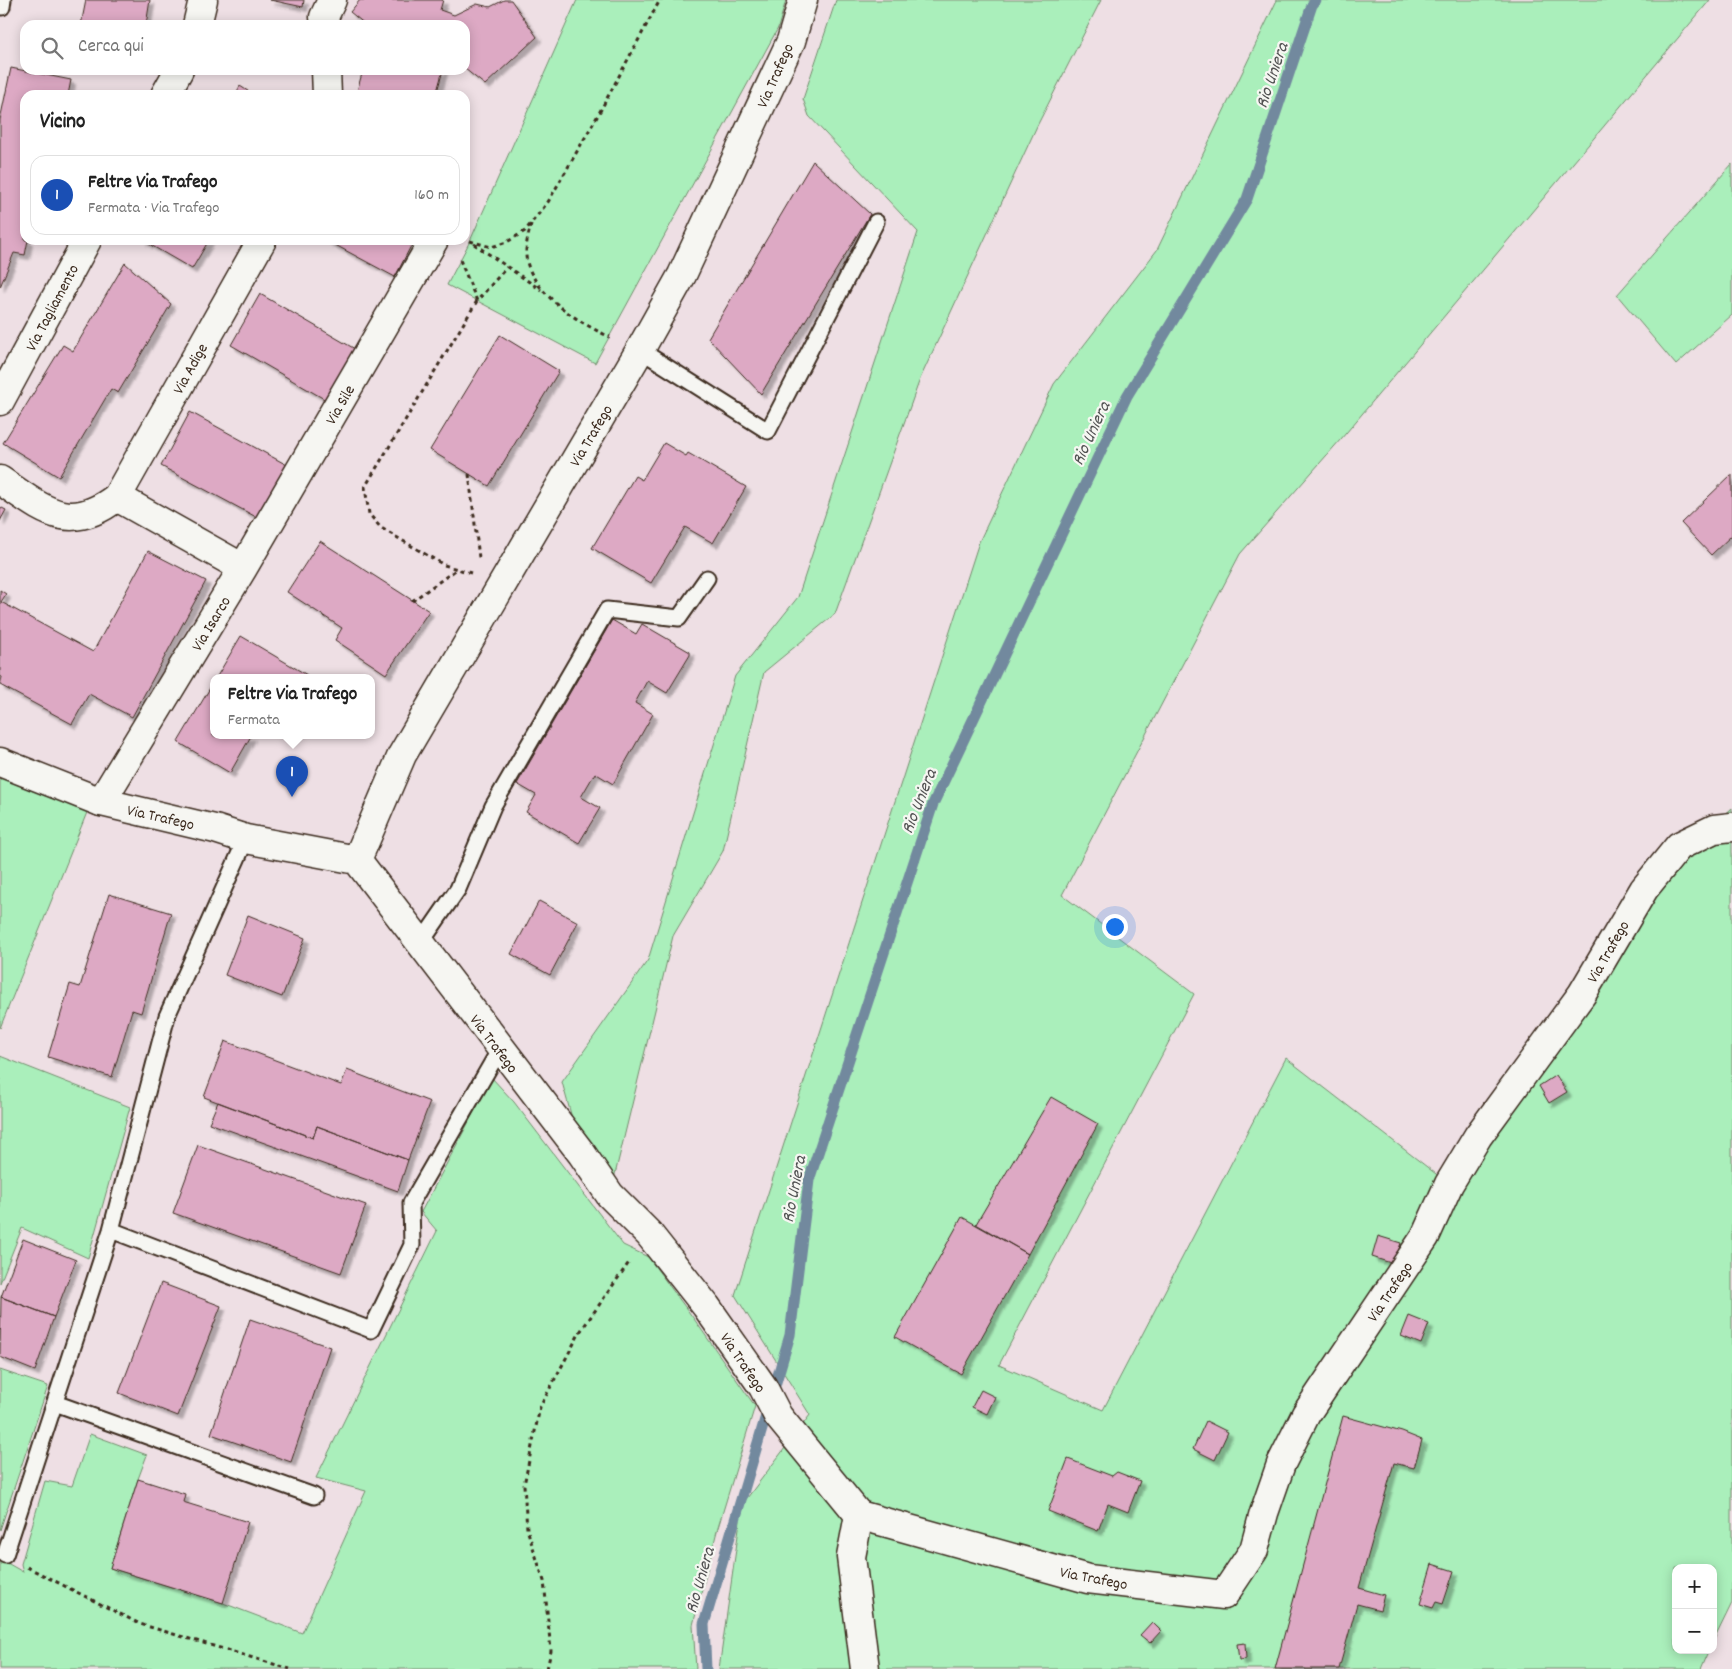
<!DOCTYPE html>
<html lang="it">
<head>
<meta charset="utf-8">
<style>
  :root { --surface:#fff; --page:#f6f6f6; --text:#222; --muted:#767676; --line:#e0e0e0; --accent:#ea580c }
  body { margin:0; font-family:Dekko,sans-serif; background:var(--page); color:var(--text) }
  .controls { position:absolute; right:15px; bottom:15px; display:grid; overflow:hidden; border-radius:10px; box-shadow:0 2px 12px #0003 }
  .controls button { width:45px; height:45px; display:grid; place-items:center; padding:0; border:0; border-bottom:1px solid var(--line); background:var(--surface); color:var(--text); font:25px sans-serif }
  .you { position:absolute; left:1114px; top:926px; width:18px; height:18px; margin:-12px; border:4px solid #fff; border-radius:50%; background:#1a73e8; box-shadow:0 0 0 8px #1a73e833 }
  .badge { display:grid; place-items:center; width:32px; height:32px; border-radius:50%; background:var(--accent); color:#fff; font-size:16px; font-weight:700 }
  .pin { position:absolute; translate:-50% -41px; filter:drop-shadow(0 1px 2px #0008) }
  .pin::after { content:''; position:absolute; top:26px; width:18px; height:15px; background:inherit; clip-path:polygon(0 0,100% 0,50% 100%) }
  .popup { position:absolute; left:210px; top:674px; width:165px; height:65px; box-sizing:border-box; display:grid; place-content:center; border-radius:10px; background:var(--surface); filter:drop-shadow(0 1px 4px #0005); font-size:16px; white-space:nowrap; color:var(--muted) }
  .popup b { font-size:19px; color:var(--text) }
  .popup::after { content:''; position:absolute; left:50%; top:100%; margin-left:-10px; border:10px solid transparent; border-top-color:var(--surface) }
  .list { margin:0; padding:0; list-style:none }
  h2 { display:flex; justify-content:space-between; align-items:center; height:65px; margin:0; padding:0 20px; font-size:21px }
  h2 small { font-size:16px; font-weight:400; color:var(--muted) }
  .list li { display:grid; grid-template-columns:32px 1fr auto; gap:15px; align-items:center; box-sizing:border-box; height:80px; margin:0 10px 10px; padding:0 10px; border:1px solid var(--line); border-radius:15px }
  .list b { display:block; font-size:19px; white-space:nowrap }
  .list p { margin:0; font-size:16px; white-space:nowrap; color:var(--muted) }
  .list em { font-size:16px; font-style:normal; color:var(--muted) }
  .icon { flex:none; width:28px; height:28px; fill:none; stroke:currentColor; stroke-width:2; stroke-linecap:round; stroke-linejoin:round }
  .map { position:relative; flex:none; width:1732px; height:1669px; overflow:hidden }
  .search { position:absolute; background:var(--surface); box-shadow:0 2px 12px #0003; left:20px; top:20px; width:450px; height:55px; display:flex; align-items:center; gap:12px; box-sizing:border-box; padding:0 18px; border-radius:15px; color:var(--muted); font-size:19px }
  .panel { position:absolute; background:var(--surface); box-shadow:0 2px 12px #0003; left:20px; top:90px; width:450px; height:155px; border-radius:15px }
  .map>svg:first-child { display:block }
  .green { fill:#aaefbb; stroke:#728c6c }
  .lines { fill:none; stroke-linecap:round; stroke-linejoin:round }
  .stream { stroke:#72899e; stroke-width:11 }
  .building { fill:#dda9c4; stroke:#3b2a1e; filter:url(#shadow) }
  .service-casing { stroke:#3b2a1e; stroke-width:19 }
  .minor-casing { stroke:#3b2a1e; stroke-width:31 }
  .tertiary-casing { stroke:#3b2a1e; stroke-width:31 }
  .path { stroke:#3b2a1e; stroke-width:3; stroke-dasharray:4 4; stroke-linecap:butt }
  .service { stroke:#f6f6f2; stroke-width:15 }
  .minor { stroke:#f6f6f2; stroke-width:28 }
  .tertiary { stroke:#f6f6f2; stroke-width:28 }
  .labels { text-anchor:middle; stroke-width:4.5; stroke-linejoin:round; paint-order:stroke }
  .street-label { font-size:16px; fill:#3b2a1e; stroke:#f6f6f2 }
  .water-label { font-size:18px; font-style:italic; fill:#525253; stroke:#f6f6f2 }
</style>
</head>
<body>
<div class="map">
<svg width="1732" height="1669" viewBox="0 0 1732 1669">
  <defs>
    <filter id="shadow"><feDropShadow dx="4.5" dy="4.5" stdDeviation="1" flood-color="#0004"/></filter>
  </defs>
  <rect width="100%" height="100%" fill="#eedfe4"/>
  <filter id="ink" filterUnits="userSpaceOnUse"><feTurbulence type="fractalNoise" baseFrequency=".02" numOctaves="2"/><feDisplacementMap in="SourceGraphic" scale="10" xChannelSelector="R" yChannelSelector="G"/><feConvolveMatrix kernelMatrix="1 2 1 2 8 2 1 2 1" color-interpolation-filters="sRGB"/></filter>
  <g filter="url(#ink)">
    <path class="green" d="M577,0H786L778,28L595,363L447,285L470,241Z
      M836,0H1101L1037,126L920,379L835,614L764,672L723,851L673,936L610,1195L582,1154L562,1082L648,960L735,676L798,597L918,232L809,116L803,99Z
      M1277,0H1710L1341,439L1240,554L1062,895L1194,994L999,1365L1103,1410L1286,1058L1449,1184L1644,889L1732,808V1603L1713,1642V1568H1676V1650H1709L1701,1669H719L740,1521L738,1510L810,1415L735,1295L979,542L1054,384L1157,250Z
      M1732,164V315L1676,365L1617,295Z
      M0,774L92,800L0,1028Z
      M0,1056L130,1107L88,1258L22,1228L0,1283Z
      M492,1078L514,1102L623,1245L648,1257L694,1319L755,1406L717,1531L693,1625L696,1669H0V1559L23,1572L21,1564L45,1481L72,1486L90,1434L147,1455L138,1479L110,1568L223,1603L302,1633L366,1491L316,1478L437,1231L421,1212Z
      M0,1370L48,1386L0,1530Z"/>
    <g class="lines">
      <path class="stream" d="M706,1669L704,1624L790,1335L809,1180L933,804L1127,396L1247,199L1312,5L1316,0"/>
    </g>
    <path class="building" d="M86,0H150L146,25H81Z
      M270,0H304L303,7Z
      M360,0H443L440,10L454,15L477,4L490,7L504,0H511L537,37L485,85L465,69V25H366L350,12Z
      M11,68L71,80L68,95H25V240H28L25,255L14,253L0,287V120Z
      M363,70H443L436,95H371L357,91Z
      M240,86L254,95H235Z
      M813,161L870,214L761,394L708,338Z
      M142,240H209L192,269Z
      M326,240H414L395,277Z
      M125,263L171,304L118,393L111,389L59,477L3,443L63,345L73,351Z
      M260,294L355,349L326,400L231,345Z
      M500,335L559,371L489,486L430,450Z
      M190,412L287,465L258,518L161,466Z
      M664,443L686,456L688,453L746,487L713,543L685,527L651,583L592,548L635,476L642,480Z
      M1732,474V535L1711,555L1681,523Z
      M0,507L6,510L0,521Z
      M320,541L429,611L386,674L335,640L342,628L287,592Z
      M148,551L206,581L132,717L89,694L72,724L0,685L2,677L0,676V590L6,594L1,602L93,652Z
      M612,620L636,634L642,624L690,652V655L667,693L647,681L635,703L653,714L613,784L595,773L581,797L600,808L579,843L526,812L536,795L517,784Z
      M241,636L307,675L305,678H216Z
      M213,683V736H251L230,773L178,742Z
      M109,894L171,913L141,1013L132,1010L112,1077L48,1057L70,984L80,987Z
      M539,901L578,922L550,975L511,954Z
      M248,915L305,938L282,997L225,975Z
      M225,1041L341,1085L347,1070L430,1102L408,1160L317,1126L313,1138L204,1097Z
      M1556,1075L1567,1092L1549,1103L1539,1086Z
      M1051,1097L1098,1124L1028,1254L976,1224Z
      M218,1102L313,1138L317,1126L408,1160L398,1191L209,1123Z
      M198,1145L366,1205L341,1273L173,1213Z
      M962,1217L1028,1254L961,1374L895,1337Z
      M1378,1236L1401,1243L1394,1264L1372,1257Z
      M23,1239L76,1260L54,1317L1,1297Z
      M161,1283L221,1306L178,1416L119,1393Z
      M1,1297L54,1317L35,1371L0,1357Z
      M1409,1316L1429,1324L1421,1344L1401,1336Z
      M250,1319L330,1347L291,1462L211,1434Z
      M981,1390L995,1397L987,1414L972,1407Z
      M1343,1416L1402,1432L1422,1440L1414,1468L1394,1463L1359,1588L1384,1595L1380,1610L1357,1604L1339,1669H1275Z
      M1206,1421L1228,1432L1215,1460L1193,1449Z
      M1068,1459L1112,1476L1117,1472L1140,1481L1128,1512L1108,1504L1098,1531L1048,1511Z
      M138,1479L185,1494L183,1502L248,1522L223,1603L110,1568Z
      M1432,1564L1454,1571L1443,1604L1436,1602L1433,1608L1420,1604Z
      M1152,1622L1161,1631L1150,1643L1140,1635Z
      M1245,1643L1246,1659L1239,1660L1237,1644Z"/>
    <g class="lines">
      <g class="service-casing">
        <path id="service" d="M0,7H2L3,0
          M640,350L768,431L876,222
          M420,944L458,889L493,806L607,610L679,618L707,578
          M111,1230L371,1330L412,1245L411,1203L500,1049
          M55,1403L314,1496
          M5,1555L111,1230L167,1016L246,839"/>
      </g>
      <g class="minor-casing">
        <path id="minor" d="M197,25L203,0
          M325,25L324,17L332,0
          M326,70L327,95
          M165,95L179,70
          M0,401L87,240
          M0,480C43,509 68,535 117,497L262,240
          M243,568L434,240
          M101,802L243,568L117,497
          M357,860L402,755L640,350L682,275L791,41L803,0
          M859,1515L1088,1579L1224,1595L1254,1550L1264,1513L1281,1464L1306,1414L1425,1237L1449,1184L1478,1136L1582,994L1644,889L1679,846L1714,829L1732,827"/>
      </g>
      <g class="tertiary-casing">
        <path id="tertiary" d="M0,762L101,802L215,829L246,839L357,860L582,1154L610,1195L649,1234L706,1306L763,1387L778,1416L859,1515L851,1557L865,1669"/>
      </g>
      <path class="path" d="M531,224C528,236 524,250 527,262C535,295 581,324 610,337
        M470,241L491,247L507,242L525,231L548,202L598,115L660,0
        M474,244L541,290
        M460,260L477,301
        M469,474L479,558
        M471,573L444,565L381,528L369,514L365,487L477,301L507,267
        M412,601L457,569
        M27,1567L140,1624L290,1669
        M547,1669L551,1651L544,1581L527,1529L524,1485L540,1407L580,1332L630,1261"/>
      <use href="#service" class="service"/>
      <use href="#minor" class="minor"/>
      <use href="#tertiary" class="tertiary"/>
    </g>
  </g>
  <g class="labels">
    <g class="street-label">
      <text transform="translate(774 75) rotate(-66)" y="6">Via Trafego</text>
      <text transform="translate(51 307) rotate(-62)" y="6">Via Tagliamento</text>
      <text transform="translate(189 368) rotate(-61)" y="6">Via Adige</text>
      <text transform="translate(339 404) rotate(-60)" y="6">Via Sile</text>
      <text transform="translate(590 435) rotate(-59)" y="6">Via Trafego</text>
      <text transform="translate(210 623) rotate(-59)" y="6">Via Isarco</text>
      <text transform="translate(161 816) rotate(13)" y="6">Via Trafego</text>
      <text transform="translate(1607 951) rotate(-60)" y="6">Via Trafego</text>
      <text transform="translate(495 1043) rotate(53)" y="6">Via Trafego</text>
      <text transform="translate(1389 1291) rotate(-56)" y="6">Via Trafego</text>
      <text transform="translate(744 1362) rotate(56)" y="6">Via Trafego</text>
      <text transform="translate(1094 1577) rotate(11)" y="6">Via Trafego</text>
    </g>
    <g class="water-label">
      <text transform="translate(1271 75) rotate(-71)" y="6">Rio Uniera</text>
      <text transform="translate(1090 433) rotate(-65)" y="6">Rio Uniera</text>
      <text transform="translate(918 801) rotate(-68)" y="6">Rio Uniera</text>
      <text transform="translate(793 1189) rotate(-79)" y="6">Rio Uniera</text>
      <text transform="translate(699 1580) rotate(-74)" y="6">Rio Uniera</text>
    </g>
  </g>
</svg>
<div class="controls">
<button>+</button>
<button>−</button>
</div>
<div class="you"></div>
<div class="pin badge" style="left:292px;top:797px;background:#1a4fb4">1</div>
<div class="popup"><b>Feltre Via Trafego</b>Fermata</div>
<div class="search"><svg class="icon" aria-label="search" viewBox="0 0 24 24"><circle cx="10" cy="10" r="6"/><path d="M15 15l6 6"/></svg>Cerca qui</div>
<section class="panel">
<h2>Vicino<small></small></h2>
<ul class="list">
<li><span class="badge" style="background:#1a4fb4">1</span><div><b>Feltre Via Trafego</b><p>Fermata · Via Trafego</p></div><em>160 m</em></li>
</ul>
</section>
</div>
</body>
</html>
